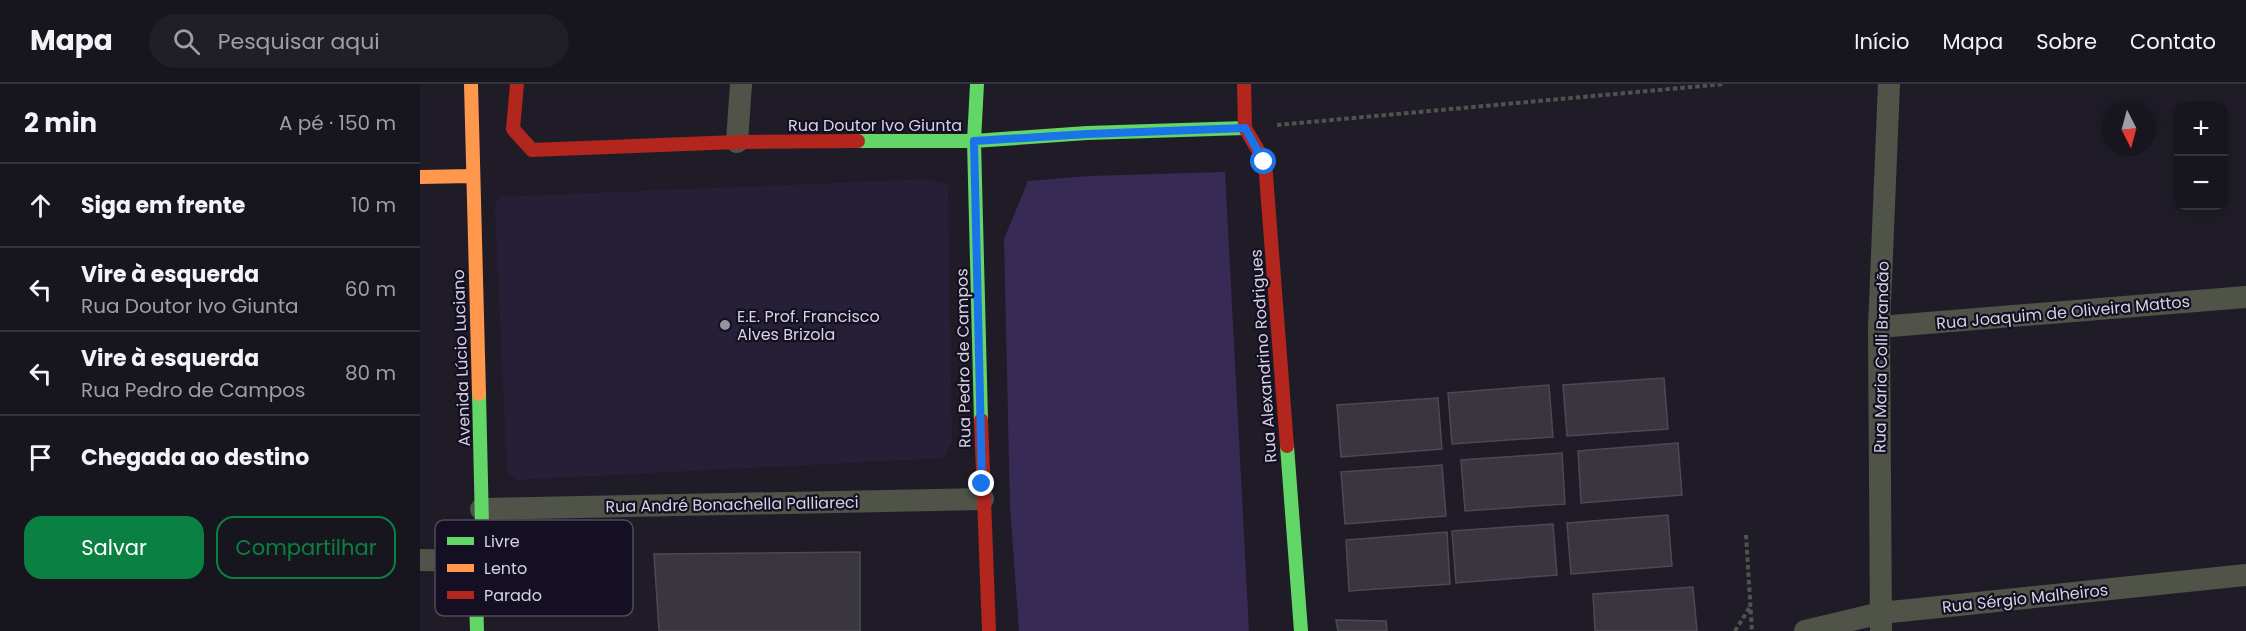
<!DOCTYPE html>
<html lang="pt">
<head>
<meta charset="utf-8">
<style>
  :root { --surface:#17151d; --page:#201e26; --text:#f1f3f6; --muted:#9e9fa4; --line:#36343b; --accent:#0b8043 }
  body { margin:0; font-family:Poppins,sans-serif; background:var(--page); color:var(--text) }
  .controls { position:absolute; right:18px; top:18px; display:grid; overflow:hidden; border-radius:12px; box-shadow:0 3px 9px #0003 }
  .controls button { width:54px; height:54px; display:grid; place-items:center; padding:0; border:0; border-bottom:2px solid var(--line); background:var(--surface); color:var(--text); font:30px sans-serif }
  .compass { position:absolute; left:1682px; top:18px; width:54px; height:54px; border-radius:50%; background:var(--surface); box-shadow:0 3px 9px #0003; rotate:174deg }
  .stop { position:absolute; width:18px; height:18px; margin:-14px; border:4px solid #1a73e8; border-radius:50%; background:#fff }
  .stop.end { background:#1a73e8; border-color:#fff; box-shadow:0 2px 6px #0008 }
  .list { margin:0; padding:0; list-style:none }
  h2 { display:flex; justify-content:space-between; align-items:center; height:78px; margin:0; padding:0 24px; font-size:26px }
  h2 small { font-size:20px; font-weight:400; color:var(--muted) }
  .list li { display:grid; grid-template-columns:39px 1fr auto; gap:18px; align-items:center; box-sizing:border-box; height:84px; padding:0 24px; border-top:2px solid var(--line) }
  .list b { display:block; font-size:22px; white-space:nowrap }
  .list p { margin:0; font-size:20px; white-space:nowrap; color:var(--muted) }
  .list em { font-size:20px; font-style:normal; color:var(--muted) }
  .actions { display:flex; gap:12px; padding:18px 24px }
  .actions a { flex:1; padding:14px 0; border:2px solid var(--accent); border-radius:18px; text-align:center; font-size:21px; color:var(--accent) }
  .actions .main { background:var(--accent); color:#fff }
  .icon { flex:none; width:33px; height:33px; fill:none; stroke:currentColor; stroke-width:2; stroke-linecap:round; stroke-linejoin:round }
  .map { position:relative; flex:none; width:1826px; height:547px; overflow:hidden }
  header { display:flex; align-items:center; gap:36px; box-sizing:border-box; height:84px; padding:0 30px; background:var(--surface); border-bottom:2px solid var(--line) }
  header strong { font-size:28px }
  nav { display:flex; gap:33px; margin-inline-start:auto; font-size:21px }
  .search { width:420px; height:54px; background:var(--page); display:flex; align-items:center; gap:15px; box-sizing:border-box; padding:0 21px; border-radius:33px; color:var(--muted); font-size:22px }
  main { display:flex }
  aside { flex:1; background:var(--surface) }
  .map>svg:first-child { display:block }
  .built { fill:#251f37 }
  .green { fill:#372b55 }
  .building { fill:#393640; stroke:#4c4952; stroke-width:1.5 }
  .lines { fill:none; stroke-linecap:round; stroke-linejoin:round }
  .path { stroke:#50534d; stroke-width:4; stroke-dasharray:4.5 3; stroke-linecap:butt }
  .street { stroke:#4f5348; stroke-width:22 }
  .fast { stroke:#63d668; stroke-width:14 }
  .slow { stroke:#ff974d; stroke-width:14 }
  .jam { stroke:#b3261e; stroke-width:14 }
  .route { stroke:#1a73e8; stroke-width:8 }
  .poi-dot { fill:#9693a0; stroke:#140f22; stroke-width:2 }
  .labels { text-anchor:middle; stroke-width:4.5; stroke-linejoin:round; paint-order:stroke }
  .street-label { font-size:16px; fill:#d6d3e1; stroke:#140f22 }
  .poi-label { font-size:16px; fill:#d6d3e1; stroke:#140f22; text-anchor:start }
  .key { fill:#140f22; stroke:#4e4a5b; stroke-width:1.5 }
  .key-label { font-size:16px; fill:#d6d3e1 }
</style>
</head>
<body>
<header>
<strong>Mapa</strong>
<div class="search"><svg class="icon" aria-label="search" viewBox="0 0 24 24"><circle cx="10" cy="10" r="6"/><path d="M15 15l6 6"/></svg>Pesquisar aqui</div>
<nav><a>Início</a><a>Mapa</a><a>Sobre</a><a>Contato</a></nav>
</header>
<main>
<aside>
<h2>2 min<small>A pé · 150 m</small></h2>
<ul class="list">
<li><svg class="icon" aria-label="ahead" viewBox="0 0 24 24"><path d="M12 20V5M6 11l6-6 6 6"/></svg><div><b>Siga em frente</b></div><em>10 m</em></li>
<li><svg class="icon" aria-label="left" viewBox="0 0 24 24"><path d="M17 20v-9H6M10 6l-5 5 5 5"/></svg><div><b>Vire à esquerda</b><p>Rua Doutor Ivo Giunta</p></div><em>60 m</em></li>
<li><svg class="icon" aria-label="left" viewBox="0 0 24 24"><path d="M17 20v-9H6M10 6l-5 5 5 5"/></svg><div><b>Vire à esquerda</b><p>Rua Pedro de Campos</p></div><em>80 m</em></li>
<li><svg class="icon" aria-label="arrive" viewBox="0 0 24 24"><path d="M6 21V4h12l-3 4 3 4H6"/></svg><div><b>Chegada ao destino</b></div></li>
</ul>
<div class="actions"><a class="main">Salvar</a><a>Compartilhar</a></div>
</aside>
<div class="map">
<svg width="1826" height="547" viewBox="0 0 1826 547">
  <rect width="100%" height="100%" fill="#1f1c27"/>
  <path class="built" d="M508,95L528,101L532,357L525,374L96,396L87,387L75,126L78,113Z"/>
  <path class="green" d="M805,88L829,547H599L590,422L584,155L608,97L669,92Z"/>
  <path class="building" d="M1244,294L1248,345L1147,352L1143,301Z
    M1129,301L1133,353L1032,360L1028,309Z
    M1018,314L1022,365L921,373L917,321Z
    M1258,359L1262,411L1161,419L1158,367Z
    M1142,369L1145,420L1045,427L1041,376Z
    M1022,381L1026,432L925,440L921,388Z
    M1248,431L1252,482L1151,490L1147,439Z
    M1133,440L1137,491L1036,499L1032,447Z
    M1027,448L1030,500L929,507L926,456Z
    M440,468V547H239L234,470Z
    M1273,503L1277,547H1175L1173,510Z
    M916,536L966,537L967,547H918Z"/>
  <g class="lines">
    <path class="path" d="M857,41L1304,0
      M1326,451L1332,547
      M1315,547L1330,523"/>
    <path class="street" d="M317,58L321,0
      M1459,243L1826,213
      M61,425L563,415
      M0,476L55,477
      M1385,547L1461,529L1826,491
      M1461,547L1459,243L1469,0"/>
    <path class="fast" d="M557,0L554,57L561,336
      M438,57H554L667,49L825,44
      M867,362L881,547
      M57,547L55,477L62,441L59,310"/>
    <path class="slow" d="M51,0L59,310
      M0,93L52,92"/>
    <path class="jam" d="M97,0L93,45L112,66L317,58L438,57
      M824,0L825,44L845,78L867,362
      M561,336L569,547"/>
  </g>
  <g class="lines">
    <path class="route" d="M562,400L554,57L667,50L825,44L844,78"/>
  </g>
  <circle class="poi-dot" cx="305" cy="241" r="6"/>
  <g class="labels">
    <g class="street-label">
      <text x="455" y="47">Rua Doutor Ivo Giunta</text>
      <text transform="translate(1643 228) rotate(-5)" y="6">Rua Joaquim de Oliveira Mattos</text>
      <text transform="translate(843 272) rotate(-94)" y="6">Rua Alexandrino Rodrigues</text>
      <text transform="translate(1461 273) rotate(-89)" y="6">Rua Maria Colli Brandão</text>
      <text transform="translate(41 274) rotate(-92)" y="6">Avenida Lúcio Luciano</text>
      <text transform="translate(543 274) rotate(-91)" y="6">Rua Pedro de Campos</text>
      <text transform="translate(312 420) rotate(-1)" y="6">Rua André Bonachella Palliareci</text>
      <text transform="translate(1605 514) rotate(-6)" y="6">Rua Sérgio Malheiros</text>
    </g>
    <g class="poi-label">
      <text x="317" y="238">E.E. Prof. Francisco<tspan x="317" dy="18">Alves Brizola</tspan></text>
    </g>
  </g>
  <rect x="15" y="436" width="198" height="96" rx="9" class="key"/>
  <rect x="27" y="453" width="27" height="8" fill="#63d668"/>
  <rect x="27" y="480" width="27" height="8" fill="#ff974d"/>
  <rect x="27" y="507" width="27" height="8" fill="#b3261e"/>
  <g class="key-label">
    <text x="64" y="463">Livre</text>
    <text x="64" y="490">Lento</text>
    <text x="64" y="517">Parado</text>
  </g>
</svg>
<div class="controls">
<button>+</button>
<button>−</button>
</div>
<svg class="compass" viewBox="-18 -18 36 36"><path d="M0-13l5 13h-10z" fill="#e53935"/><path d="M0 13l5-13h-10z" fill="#9e9fa4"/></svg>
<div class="stop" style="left:844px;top:78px"></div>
<div class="stop end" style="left:562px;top:400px"></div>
</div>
</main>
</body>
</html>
